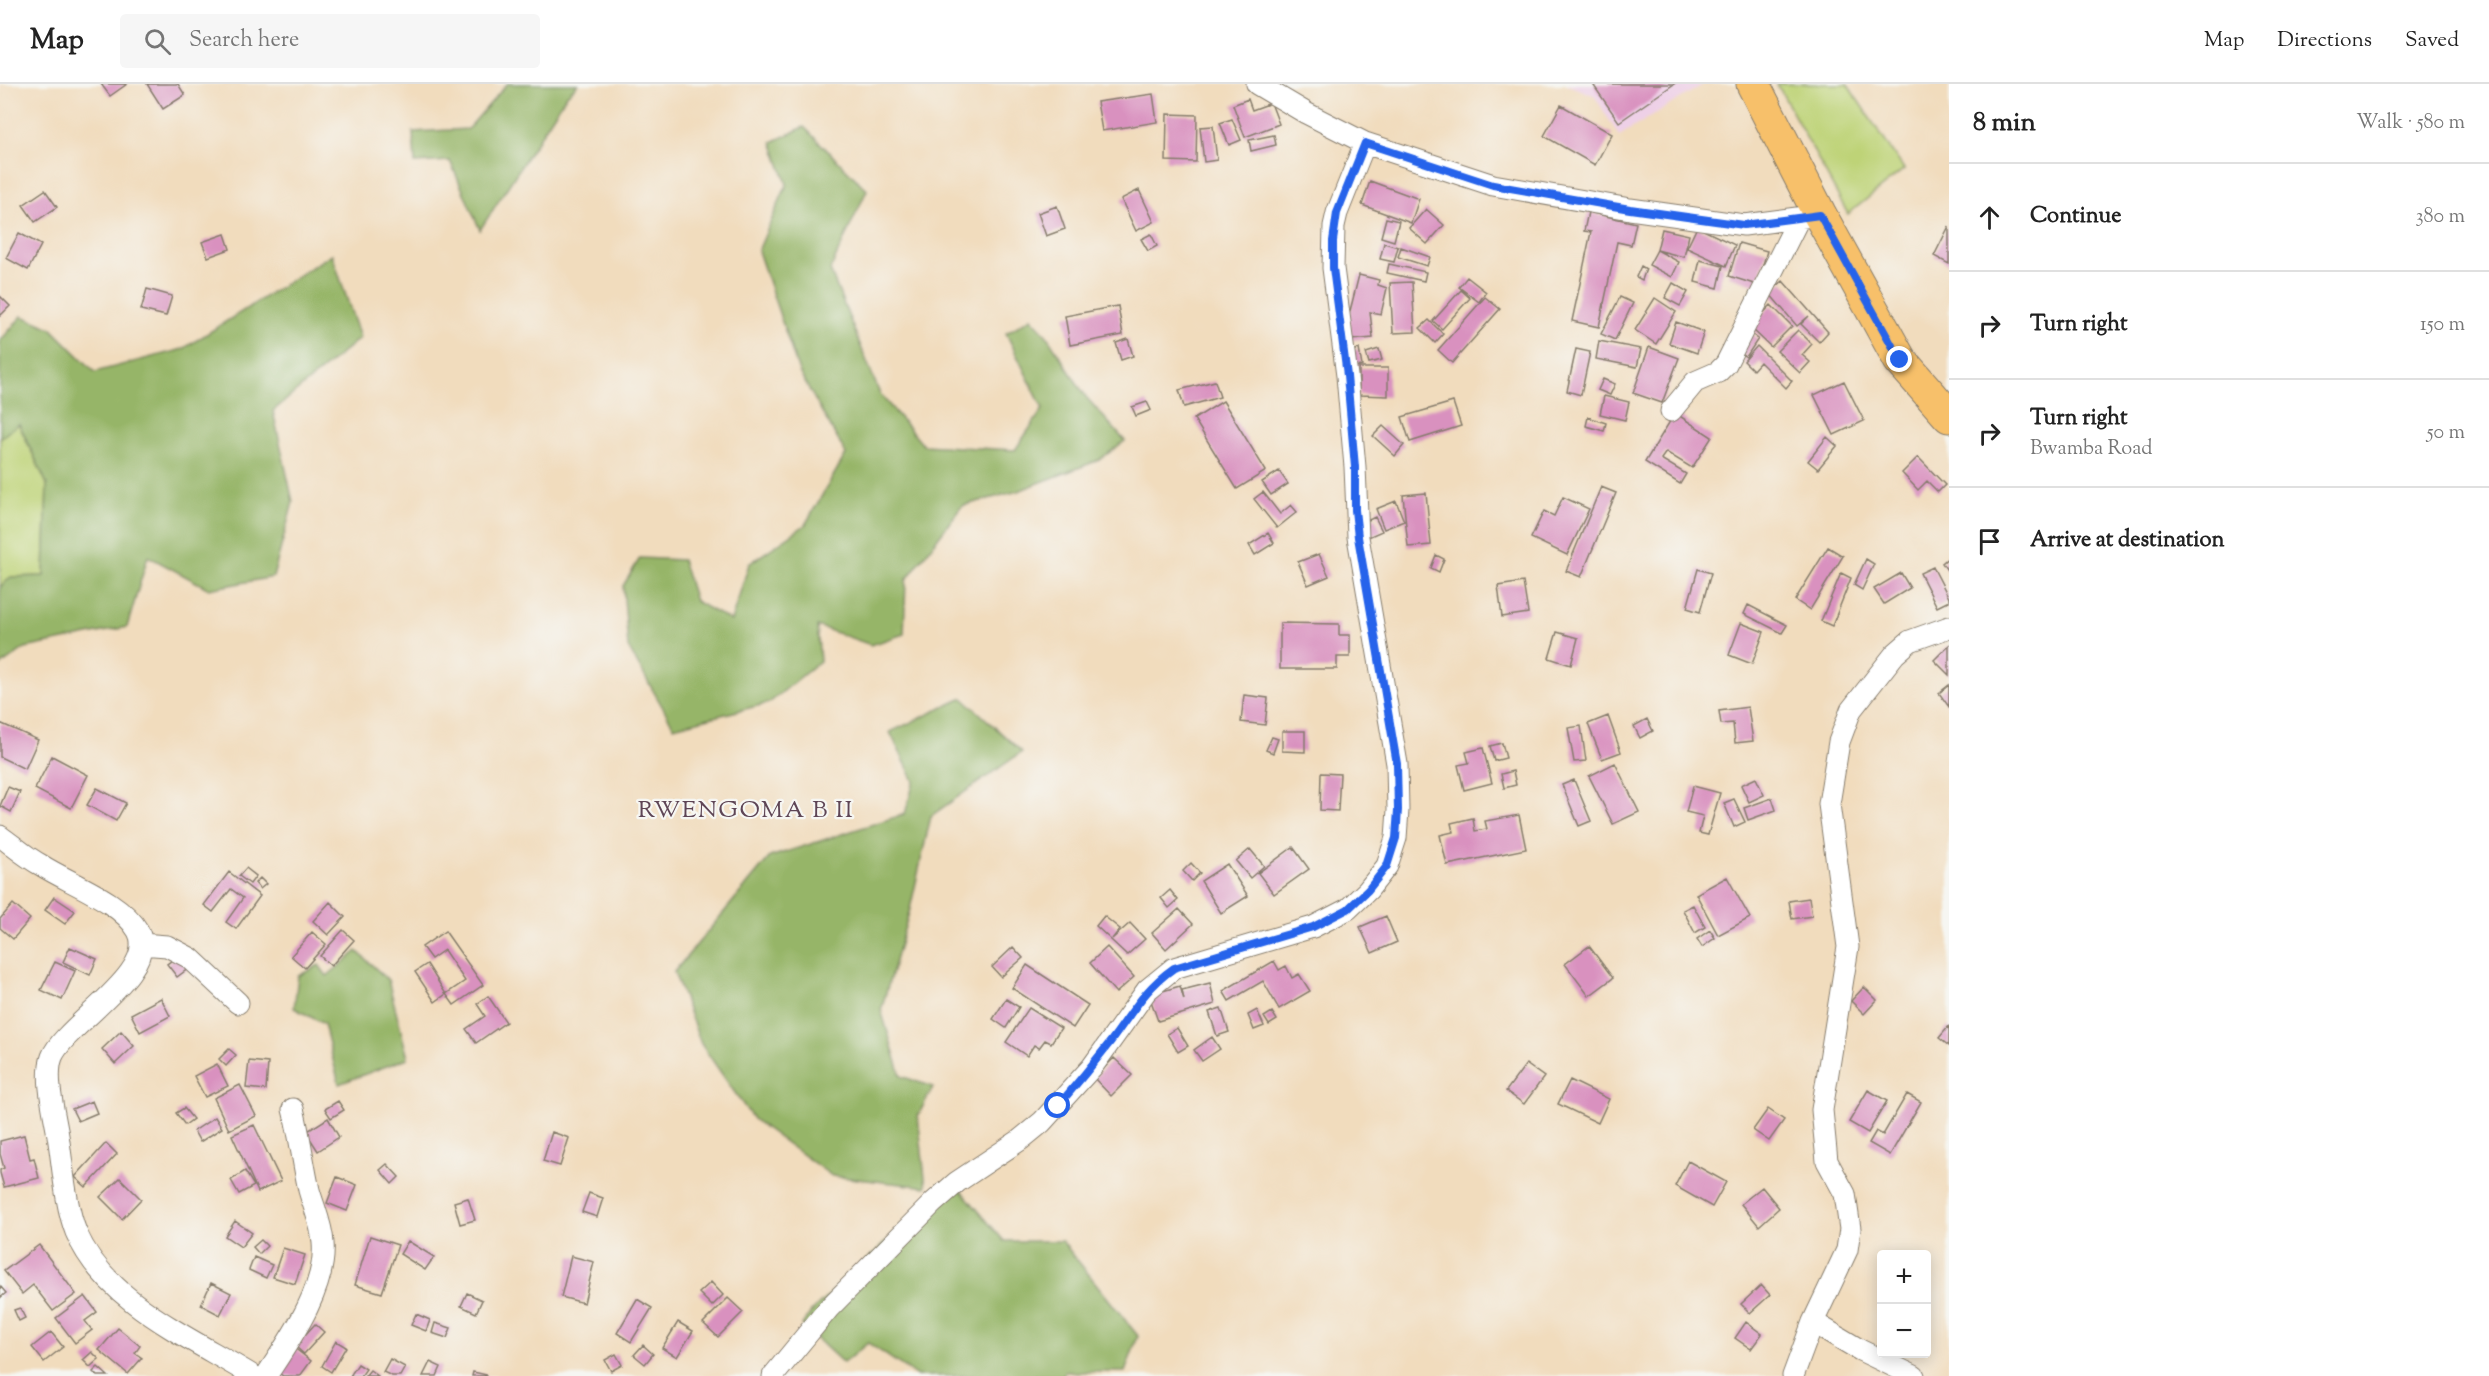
<!DOCTYPE html>
<html lang="en">
<head>
<meta charset="utf-8">
<style>
  :root { --surface:#fff; --page:#f6f6f6; --text:#222; --muted:#767676; --line:#e0e0e0 }
  body { margin:0; font-family:"Sorts Mill Goudy",serif; background:var(--page); color:var(--text) }
  .controls { position:absolute; right:18px; bottom:18px; display:grid; overflow:hidden; border-radius:6px; box-shadow:0 3px 15px #0003 }
  .controls button { width:54px; height:54px; display:grid; place-items:center; padding:0; border:0; border-bottom:2px solid var(--line); background:var(--surface); color:var(--text); font:30px sans-serif }
  .stop { position:absolute; width:18px; height:18px; margin:-14px; border:4px solid #2563eb; border-radius:50%; background:#fff }
  .stop.end { background:#2563eb; border-color:#fff; box-shadow:0 2px 6px #0008 }
  .list { margin:0; padding:0; list-style:none }
  h2 { display:flex; justify-content:space-between; align-items:center; height:78px; margin:0; padding:0 24px; font-size:26px }
  h2 small { font-size:20px; font-weight:400; color:var(--muted) }
  .list li { display:grid; grid-template-columns:39px 1fr auto; gap:18px; align-items:center; box-sizing:border-box; height:108px; padding:0 24px; border-top:2px solid var(--line) }
  .list b { display:block; font-size:22px; white-space:nowrap }
  .list p { margin:0; font-size:20px; white-space:nowrap; color:var(--muted) }
  .list em { font-size:20px; font-style:normal; color:var(--muted) }
  .icon { flex:none; width:33px; height:33px; fill:none; stroke:currentColor; stroke-width:2; stroke-linecap:round; stroke-linejoin:round }
  .map { position:relative; flex:none; width:1949px; height:1292px; overflow:hidden }
  header { display:flex; align-items:center; gap:36px; box-sizing:border-box; height:84px; padding:0 30px; background:var(--surface); border-bottom:2px solid var(--line) }
  header strong { font-size:28px }
  nav { display:flex; gap:33px; margin-inline-start:auto; font-size:21px }
  .search { width:420px; height:54px; background:var(--page); display:flex; align-items:center; gap:15px; box-sizing:border-box; padding:0 21px; border-radius:6px; color:var(--muted); font-size:22px }
  main { display:flex }
  aside { flex:1; background:var(--surface) }
  .map>svg:first-child { display:block }
  .built { fill:#eed0e7 }
  .green { fill:#bed377; stroke:#6d784a; stroke-width:1.5 }
  .forest { fill:#96b568; stroke:#596842; stroke-width:1.5 }
  .building { fill:#d991bf }
  .lines { fill:none; stroke-linecap:round; stroke-linejoin:round }
  .minor-casing { stroke:#867c6c; stroke-width:23 }
  .primary-casing { stroke:#867c6c; stroke-width:35 }
  .minor { stroke:#fff; stroke-width:21 }
  .primary { stroke:#f7c06b; stroke-width:33 }
  .route { stroke:#2563eb; stroke-width:8 }
  .labels { text-anchor:middle; stroke-width:4.5; stroke-linejoin:round; paint-order:stroke }
  .quarter-label { font-size:24px; letter-spacing:1.5px; fill:#5e4555; stroke:#f6f6f2 }
</style>
</head>
<body>
<header>
<strong>Map</strong>
<div class="search"><svg class="icon" aria-label="search" viewBox="0 0 24 24"><circle cx="10" cy="10" r="6"/><path d="M15 15l6 6"/></svg>Search here</div>
<nav><a>Map</a><a>Directions</a><a>Saved</a></nav>
</header>
<main>
<div class="map">
<svg width="1949" height="1292" viewBox="0 0 1949 1292">
  <rect width="100%" height="100%" fill="#f6f6f2"/>
  <filter id="ink" filterUnits="userSpaceOnUse"><feTurbulence type="fractalNoise" baseFrequency=".0167" numOctaves="2"/><feDisplacementMap in="SourceGraphic" scale="12" xChannelSelector="R" yChannelSelector="G"/><feConvolveMatrix kernelMatrix="1 2 1 2 8 2 1 2 1" color-interpolation-filters="sRGB"/></filter>
  <filter id="wash" filterUnits="userSpaceOnUse"><feTurbulence type="fractalNoise" baseFrequency=".008" numOctaves="4" result="noise"/><feDisplacementMap in="SourceGraphic" scale="24" xChannelSelector="R" yChannelSelector="G"/><feGaussianBlur stdDeviation="1.35" result="paint"/><feColorMatrix in="noise" values="0 0 0 0 0 0 0 0 0 0 0 0 0 0 0 0 0 1.4 0 .05"/><feComposite in="paint" operator="in"/></filter>
  <g filter="url(#wash)">
    <rect width="100%" height="100%" fill="#f1dcbd"/>
    <path class="built" d="M1565,0H1704L1619,52L1594,11Z"/>
    <path class="green" d="M1777,0H1847L1904,85L1848,130Z
      M18,339L47,400L44,492L11,493L0,503V354Z"/>
    <path class="forest" d="M507,0H578L566,12L480,146L450,77L415,79L413,48L468,45Z
      M804,43L867,106L830,186L880,310L923,361L1015,366L1043,325L1006,249L1031,234L1045,249L1086,313L1125,357L1099,376L1018,407L962,422L906,496L904,550L871,561L817,542L820,577L769,619L674,643L628,563L623,502L640,474L682,476L695,517L731,537L749,480L805,441L846,370L799,288L758,167L787,100L772,58Z
      M332,170L360,254L273,327L293,418L273,493L209,505L148,472L127,543L25,564L0,582V503L11,493L44,492L47,400L19,340L0,354V257L22,232L51,244L95,288L183,265Z
      M963,614L1022,668L931,732L910,825L881,926L901,992L933,1003L918,1032L926,1103L832,1092L753,1035L701,960L674,888L770,773L905,730L914,697L890,648Z
      M357,867L388,896L408,974L339,1000L324,940L294,924L298,892L319,881L327,892Z
      M954,1098L1004,1157H1062L1138,1252L1125,1288H1065L1063,1292H917L868,1259L843,1279L802,1241L811,1228L935,1112Z"/>
    <g id="blocks">
      <path class="building" d="M101,0H127L110,12Z
        M147,0H178L185,11L163,25Z
        M1597,0H1674L1619,38L1594,2Z
        M1153,10L1157,38L1102,47L1097,18Z
        M1248,15L1252,26L1271,19L1279,40L1245,53L1233,21Z
        M1561,21L1612,50L1595,81L1544,52Z
        M1167,30L1197,31L1196,78L1166,77Z
        M1232,35L1241,56L1229,61L1220,39Z
        M1213,42L1217,76L1204,78L1200,43Z
        M1274,51L1276,61L1251,67L1249,56Z
        M1370,97L1419,115L1411,139L1362,121Z
        M45,106L57,123L35,138L23,121Z
        M1139,106L1154,138L1136,147L1121,115Z
        M1057,122L1065,145L1046,152L1038,129Z
        M1426,125L1444,141L1427,160L1409,144Z
        M1588,128L1636,139L1631,161L1617,158L1599,243L1572,237L1591,148L1584,147Z
        M1386,134L1399,137L1394,157L1381,153Z
        M1949,142V180L1934,172Z
        M1697,143L1735,161L1726,182L1687,164Z
        M1662,145L1689,151L1684,173L1657,166Z
        M19,149L41,161L28,186L6,174Z
        M225,150L230,165L208,173L202,158Z
        M1151,150L1157,162L1148,167L1141,155Z
        M1384,159L1398,163L1394,178L1380,175Z
        M1739,159L1767,167L1757,201L1729,192Z
        M1401,163L1430,173L1427,182L1398,173Z
        M1657,166L1679,178L1672,193L1649,181Z
        M1700,176L1723,182L1718,204L1695,198Z
        M1389,180L1426,188L1424,197L1387,189Z
        M1641,182L1646,185L1642,196L1636,193Z
        M1359,191L1379,196L1378,201L1387,204L1381,230L1370,228L1373,254L1351,256L1349,231Z
        M1467,193L1486,208L1479,218L1459,203Z
        M1783,197L1828,248L1819,258L1801,240L1809,232L1797,242L1769,209Z
        M1412,198L1415,248L1393,249L1390,199Z
        M1673,199L1688,208L1680,222L1665,214Z
        M147,205L172,212L166,232L141,226Z
        M1461,206L1470,214L1442,245L1433,237Z
        M0,212L10,222L0,232Z
        M1485,213L1500,225L1452,279L1438,266Z
        M1620,213L1633,219L1615,256L1601,250Z
        M1655,214L1676,228L1656,260L1635,246Z
        M1771,221L1792,242L1771,263L1750,243Z
        M1118,222L1123,251L1070,261L1065,232Z
        M1429,236L1443,250L1435,259L1420,244Z
        M1676,238L1704,248L1697,269L1669,259Z
        M1798,246L1812,260L1802,271L1810,278L1800,289L1777,267Z
        M1749,248L1758,255L1746,273L1736,266Z
        M1128,255L1133,272L1121,276L1116,259Z
        M1599,257L1641,265L1637,283L1596,275Z
        M1757,262L1792,297L1786,304L1760,278L1753,286L1744,277Z
        M1649,263L1679,274L1662,319L1633,309Z
        M1359,265L1362,282L1353,283L1351,267Z
        M1379,265L1382,276L1369,279L1366,269Z
        M1576,265L1590,268L1581,311L1567,307Z
        M1359,284H1388V312L1359,311Z
        M1603,295L1615,300L1610,311L1598,306Z
        M1215,297L1220,313L1184,323L1179,306Z
        M1844,297L1864,337L1834,351L1814,311Z
        M1604,312L1629,318L1625,336L1600,330Z
        M1223,317L1266,387L1237,405L1194,335Z
        M1147,318L1151,326L1136,332L1132,323Z
        M1453,318L1461,342L1410,358L1402,333Z
        M1675,329L1712,353L1692,384L1666,368L1661,375L1686,390L1680,400L1645,378Z
        M1588,333L1606,339L1604,347L1586,342Z
        M1383,342L1404,361L1395,372L1373,352Z
        M1827,353L1837,362L1818,385L1808,377Z
        M1918,373L1945,401L1938,408L1927,397L1918,406L1902,389Z
        M1279,387L1288,400L1271,411L1262,398Z
        M1601,403L1616,409L1581,493L1566,487Z
        M1263,408L1280,430L1291,421L1297,428L1277,444L1254,415Z
        M1426,409L1431,461L1408,463L1403,411Z
        M1563,413L1589,425L1567,471L1531,454L1544,427L1554,432Z
        M1396,417L1404,437L1384,445L1376,425Z
        M1375,433L1382,447L1366,454L1360,440Z
        M1268,449L1274,459L1255,471L1249,461Z
        M1828,463L1843,472L1810,526L1795,516Z
        M1319,470L1329,492L1308,501L1298,478Z
        M1436,471L1444,475L1439,488L1431,484Z
        M1949,473V489L1942,479Z
        M1866,475L1874,480L1862,506L1854,501Z
        M1933,483L1949,514V517L1937,523L1920,489Z
        M1698,485L1711,489L1700,528L1687,524Z
        M1841,489L1851,494L1832,542L1821,537Z
        M1901,489L1910,504L1884,520L1874,505Z
        M1523,498L1528,529L1502,533L1498,502Z
        M1748,521L1787,541L1782,549L1744,530Z
        M1280,539L1339,540V551H1350V573H1337V585H1280Z
        M1741,539L1764,548L1752,580L1729,571Z
        M1557,548L1578,554L1571,581L1549,574Z
        M1949,561V591L1934,576Z
        M1949,601V623L1939,609Z
        M1244,611L1268,614L1265,641L1241,638Z
        M1748,623L1753,657L1735,659L1733,639L1721,640L1719,627Z
        M1608,632L1621,668L1602,675L1588,640Z
        M1647,635L1653,647L1640,654L1634,642Z
        M0,639L38,656L25,685L0,673Z
        M1581,642L1586,677L1574,678L1568,644Z
        M1282,647H1305V668L1282,667Z
        M1272,653L1278,655L1273,669L1266,666Z
        M1502,659L1506,674L1494,677L1490,662Z
        M1483,664L1492,699L1464,706L1458,681L1469,679L1466,668Z
        M52,672L88,691L71,724L35,705Z
        M1615,679L1639,728L1613,740L1589,692Z
        M1513,687L1516,701L1504,704L1501,690Z
        M1321,689L1340,690L1338,727L1320,726Z
        M1756,694L1764,711L1749,718L1741,701Z
        M1574,696L1591,737L1579,742L1562,701Z
        M1693,702L1720,709L1708,751L1699,749L1703,732L1686,728Z
        M8,703L20,708L11,728L0,722Z
        M97,704L126,719L116,737L87,721Z
        M1772,714L1776,726L1748,736L1744,724Z
        M1734,715L1745,738L1734,743L1724,719Z
        M1519,731L1526,765L1447,781L1440,751L1453,748L1451,739L1473,734L1475,747L1487,745L1485,737Z
        M1293,763L1309,785L1274,810L1258,789Z
        M1250,765L1264,782L1250,794L1236,777Z
        M1191,779L1200,789L1192,797L1183,787Z
        M1227,780L1248,812L1221,829L1201,797Z
        M246,784L256,792L250,800L239,792Z
        M229,788L260,812L236,845L226,838L243,814L231,805L213,828L204,821Z
        M1727,793L1750,834L1718,851L1696,810Z
        M260,794L266,800L260,805L255,799Z
        M1170,806L1178,816L1169,824L1161,814Z
        M54,813L75,827L65,840L45,826Z
        M1809,814L1812,832L1792,835L1789,817Z
        M330,818L345,833L328,851L313,837Z
        M13,820L30,835L13,855L0,844V835Z
        M1693,821L1705,843L1695,849L1683,826Z
        M1179,825L1193,840L1166,865L1152,849Z
        M1104,832L1120,845L1112,855L1130,839L1145,855L1127,871L1096,842Z
        M1386,832L1397,858L1372,869L1360,843Z
        M343,846L354,856L331,882L320,872Z
        M1710,846L1715,854L1702,863L1697,855Z
        M445,847L483,901L454,921L446,910L465,897L444,866L431,875L422,863Z
        M312,848L326,860L305,884L291,872Z
        M1589,862L1613,894L1589,912L1565,880Z
        M70,863L97,875L90,891L63,878Z
        M1013,863L1023,874L1001,893L992,883Z
        M1107,863L1134,893L1116,909L1090,879Z
        M179,871L189,884L177,893L167,880Z
        M1274,877L1279,886L1286,882L1292,894L1299,890L1310,907L1279,925L1263,897L1229,917L1223,907Z
        M55,878L75,887L62,916L41,906Z
        M427,880L446,910L435,918L415,888Z
        M1027,881L1088,921L1073,944L1012,904Z
        M1210,899L1215,920L1158,937L1149,911L1180,902L1184,916L1182,906Z
        M1864,903L1877,916L1864,930L1851,917Z
        M488,912L506,938L476,959L466,945L485,932L477,920Z
        M161,914L170,932L140,948L131,930Z
        M1006,915L1019,923L1006,944L993,935Z
        M1029,924L1061,944L1051,959L1045,956L1039,964L1034,961L1027,972L1006,958Z
        M1221,924L1229,948L1217,952L1209,928Z
        M1257,926L1264,942L1254,946L1248,931Z
        M1272,928L1277,936L1269,941L1264,933Z
        M1949,942V962L1939,954Z
        M1177,944L1188,962L1178,968L1167,950Z
        M121,947L134,962L115,980L102,965Z
        M1212,953L1220,965L1202,977L1194,966Z
        M229,965L236,971L226,982L219,975Z
        M1114,974L1132,991L1111,1012L1094,994Z
        M249,977L268,979L266,1006L246,1004Z
        M217,980L228,1002L205,1013L194,992Z
        M1526,980L1544,993L1524,1020L1506,1007Z
        M1570,996L1609,1015L1598,1039L1558,1020Z
        M240,1001L256,1032L229,1046L214,1014Z
        M1868,1006L1887,1017L1868,1049L1849,1038Z
        M1907,1010L1921,1018L1890,1071L1869,1059L1876,1047L1883,1051Z
        M92,1017L97,1029L78,1037L72,1025Z
        M338,1017L344,1026L331,1034L325,1025Z
        M184,1024L193,1035L185,1041L176,1029Z
        M1768,1025L1784,1036L1769,1057L1753,1046Z
        M215,1033L222,1044L200,1058L194,1047Z
        M328,1034L339,1053L318,1067L306,1048Z
        M254,1041L281,1097L258,1108L232,1051Z
        M552,1048L569,1054L560,1082L543,1077Z
        M24,1051L30,1075L34,1074L39,1094L4,1103L0,1089V1086L4,1084L0,1070V1057Z
        M106,1059L117,1070L86,1103L75,1093Z
        M1688,1077L1726,1098L1712,1123L1675,1102Z
        M387,1080L399,1093L392,1100L380,1086Z
        M245,1087L254,1102L239,1110L231,1096Z
        M337,1093L357,1101L347,1127L327,1119Z
        M120,1094L141,1115L122,1135L100,1113Z
        M1762,1103L1779,1124L1759,1142L1741,1120Z
        M589,1109L603,1114L597,1133L582,1128Z
        M468,1114L475,1136L460,1140L454,1118Z
        M235,1137L252,1149L241,1163L225,1152Z
        M370,1152L398,1161L382,1209L355,1201Z
        M261,1156L267,1162L259,1170L253,1163Z
        M408,1157L434,1173L425,1186L400,1170Z
        M39,1161L76,1210L53,1227L33,1201L22,1210L4,1187Z
        M283,1164L305,1171L295,1200L273,1193Z
        M571,1172L594,1178L584,1219L561,1213Z
        M254,1173L272,1181L266,1194L249,1186Z
        M711,1198L723,1211L712,1222L699,1209Z
        M211,1199L231,1209L220,1231L201,1221Z
        M1761,1201L1770,1211L1750,1229L1741,1220Z
        M0,1202L6,1209L0,1214Z
        M467,1209L482,1216L476,1229L461,1222Z
        M85,1212L97,1228L85,1237L92,1246L75,1259L56,1234Z
        M728,1214L743,1228L718,1253L703,1239Z
        M637,1215L652,1224L631,1258L617,1249Z
        M20,1224L25,1234L19,1237L14,1226Z
        M416,1230L430,1236L426,1247L411,1241Z
        M678,1238L693,1247L677,1273L662,1264Z
        M1746,1238L1762,1250L1751,1265L1735,1254Z
        M435,1239L451,1244L447,1254L432,1249Z
        M315,1240L324,1248L304,1270L295,1262Z
        M118,1244L140,1262L135,1269L142,1274L128,1290L99,1266Z
        M51,1248L63,1263L44,1278L32,1263Z
        M336,1257L346,1263L331,1288L322,1282Z
        M643,1261L653,1270L645,1280L634,1271Z
        M293,1263L311,1277L300,1292H283L276,1287Z
        M92,1268L99,1275L90,1283L83,1276Z
        M616,1270L622,1281L611,1287L605,1276Z
        M390,1275L405,1283L400,1292H392L383,1288Z
        M430,1278L441,1283L437,1292H423Z
        M358,1280L366,1285L361,1292H350Z
        M98,1283L108,1292H97L93,1288Z
        M370,1286L378,1292H365Z
        M473,1288L487,1291V1292H472Z"/>
    </g>
  </g>
  <g filter="url(#ink)">
    <use href="#blocks" fill-opacity="0" stroke="#867c6c" stroke-width="1.5"/>
    <g class="lines">
      <g class="minor-casing">
        <path id="minor" d="M1257,0L1306,29L1365,59L1493,101L1630,125L1744,141L1820,131
          M1671,327L1695,298L1718,288L1726,280L1799,134
          M0,752C14,762 26,773 41,781C69,799 121,817 138,847C160,888 65,940 52,973C44,995 56,1035 59,1058C63,1085 66,1123 76,1148C106,1219 192,1254 253,1292
          M141,860L167,862L190,874L238,919
          M1813,1238L1860,1266L1914,1292
          M266,1292C289,1257 327,1204 323,1159C322,1141 314,1124 309,1106C303,1079 300,1052 293,1025
          M773,1292L829,1224L933,1119L957,1098L1020,1056L1042,1038L1092,983L1147,906L1174,884L1313,843L1348,825L1368,806L1387,782L1396,754L1398,726L1397,680L1358,453L1355,383L1347,292L1333,184L1334,142L1337,129L1365,59
          M1793,1292L1813,1238L1847,1166L1850,1145L1845,1110L1827,1077L1822,1026L1848,863L1829,720L1839,658L1851,626L1895,570L1910,557L1949,543"/>
      </g>
      <g class="primary-casing">
        <path id="primary" d="M1753,0L1820,131L1900,276L1949,332"/>
      </g>
      <use href="#minor" class="minor"/>
      <use href="#primary" class="primary"/>
    </g>
  </g>
  <g class="lines" filter="url(#ink)">
    <path class="route" d="M1058,1022C1076,1001 1094,979 1111,957C1132,929 1144,905 1174,884L1313,843L1348,825L1368,806L1387,782L1396,754L1398,726L1397,680L1358,453L1355,426V383L1347,292L1333,184V157L1337,129L1365,59L1493,101L1630,125L1744,141L1820,131L1900,276"/>
  </g>
  <g class="labels">
    <g class="quarter-label">
      <text x="746" y="733">RWENGOMA B II</text>
    </g>
  </g>
</svg>
<div class="controls">
<button>+</button>
<button>−</button>
</div>
<div class="stop" style="left:1058px;top:1022px"></div>
<div class="stop end" style="left:1900px;top:276px"></div>
</div>
<aside>
<h2>8 min<small>Walk · 580 m</small></h2>
<ul class="list">
<li><svg class="icon" aria-label="ahead" viewBox="0 0 24 24"><path d="M12 20V5M6 11l6-6 6 6"/></svg><div><b>Continue</b></div><em>380 m</em></li>
<li><svg class="icon" aria-label="right" viewBox="0 0 24 24"><path d="M7 20v-9h11M14 6l5 5-5 5"/></svg><div><b>Turn right</b></div><em>150 m</em></li>
<li><svg class="icon" aria-label="right" viewBox="0 0 24 24"><path d="M7 20v-9h11M14 6l5 5-5 5"/></svg><div><b>Turn right</b><p>Bwamba Road</p></div><em>50 m</em></li>
<li><svg class="icon" aria-label="arrive" viewBox="0 0 24 24"><path d="M6 21V4h12l-3 4 3 4H6"/></svg><div><b>Arrive at destination</b></div></li>
</ul>
</aside>
</main>
</body>
</html>
